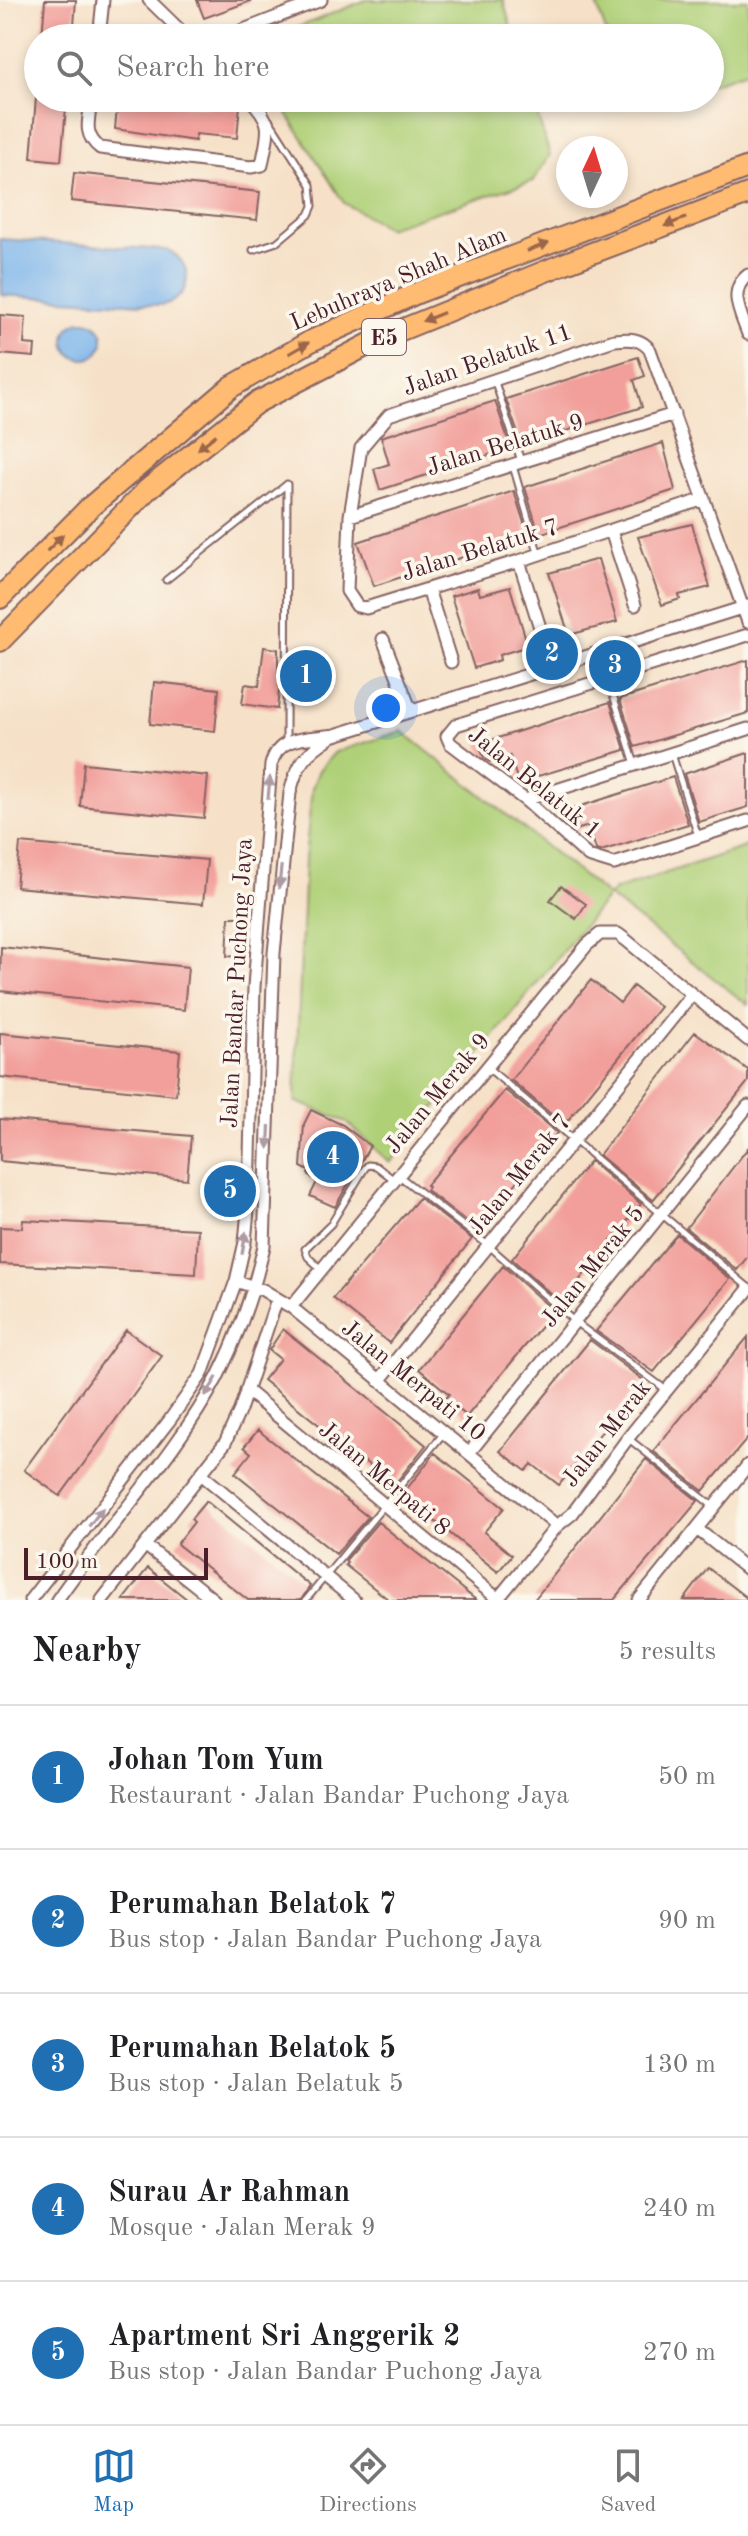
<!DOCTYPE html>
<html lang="en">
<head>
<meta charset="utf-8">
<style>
  :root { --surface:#fff; --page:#f2f2f2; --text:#202124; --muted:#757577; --line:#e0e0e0; --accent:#1f6fb2 }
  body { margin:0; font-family:"Old Standard TT",serif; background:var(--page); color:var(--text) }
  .compass { position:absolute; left:556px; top:136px; width:72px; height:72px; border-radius:50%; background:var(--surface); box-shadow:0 4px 12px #0003; rotate:4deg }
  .scale { position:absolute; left:24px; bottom:20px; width:184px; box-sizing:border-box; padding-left:8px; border:4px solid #4a1f2b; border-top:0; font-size:22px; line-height:28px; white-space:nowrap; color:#4a1f2b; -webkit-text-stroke:6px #fbf7ec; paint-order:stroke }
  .you { position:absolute; left:386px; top:708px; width:28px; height:28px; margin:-20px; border:6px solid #fff; border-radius:50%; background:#1a73e8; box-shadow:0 0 0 12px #1a73e833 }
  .badge { display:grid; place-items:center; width:52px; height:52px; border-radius:50%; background:var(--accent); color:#fff; font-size:26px; font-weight:700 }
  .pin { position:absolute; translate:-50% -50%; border:4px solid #fff; box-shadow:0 2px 8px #0006 }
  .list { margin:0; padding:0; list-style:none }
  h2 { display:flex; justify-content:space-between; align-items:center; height:104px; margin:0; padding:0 32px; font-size:34px }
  h2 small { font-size:26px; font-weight:400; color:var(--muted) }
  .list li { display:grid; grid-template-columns:52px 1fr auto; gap:24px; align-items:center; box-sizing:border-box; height:144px; padding:0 32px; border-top:2px solid var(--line) }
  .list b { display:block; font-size:30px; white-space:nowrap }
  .list p { margin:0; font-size:26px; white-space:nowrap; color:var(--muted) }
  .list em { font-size:26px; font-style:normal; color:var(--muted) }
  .icon { flex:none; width:44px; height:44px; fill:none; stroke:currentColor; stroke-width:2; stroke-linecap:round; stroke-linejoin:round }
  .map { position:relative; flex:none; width:748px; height:1600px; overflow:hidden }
  .search { position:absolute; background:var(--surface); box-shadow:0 4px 12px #0003; left:24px; right:24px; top:24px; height:88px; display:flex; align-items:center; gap:20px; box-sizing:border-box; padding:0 28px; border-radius:44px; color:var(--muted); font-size:30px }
  .sheet { height:824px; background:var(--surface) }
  nav { display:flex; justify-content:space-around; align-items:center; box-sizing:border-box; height:112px; border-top:2px solid var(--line); background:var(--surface); font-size:22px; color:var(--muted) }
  nav a { display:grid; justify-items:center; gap:4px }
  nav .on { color:var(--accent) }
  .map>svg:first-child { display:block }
  .green { fill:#afd077; stroke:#7c7851; stroke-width:2 }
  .water { fill:#7ab4eb; stroke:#626a8b; stroke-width:2 }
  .building { fill:#f29e9a }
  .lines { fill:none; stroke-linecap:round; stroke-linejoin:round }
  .lane-casing { stroke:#866362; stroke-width:9 }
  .street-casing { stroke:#866362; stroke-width:15 }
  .highway-casing { stroke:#866362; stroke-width:24 }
  .lane { stroke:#fff; stroke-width:5 }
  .street { stroke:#fff; stroke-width:11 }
  .highway { stroke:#ffbb71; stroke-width:20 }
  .oneway { fill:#9b654a }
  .oneway2 { fill:#ae9aa0 }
  .labels { text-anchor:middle; stroke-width:7; stroke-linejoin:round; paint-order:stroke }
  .shield { fill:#fbf7ec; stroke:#7f6065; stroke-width:2 }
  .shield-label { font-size:22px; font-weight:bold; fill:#4a1f2b }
  .street-label { font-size:24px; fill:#4a1f2b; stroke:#fbf7ec }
</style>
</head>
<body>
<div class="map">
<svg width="748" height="1600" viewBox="0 0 748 1600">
  <rect width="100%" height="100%" fill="#fbf7ec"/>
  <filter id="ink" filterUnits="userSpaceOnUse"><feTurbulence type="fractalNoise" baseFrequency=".0125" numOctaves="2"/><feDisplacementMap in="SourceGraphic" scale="16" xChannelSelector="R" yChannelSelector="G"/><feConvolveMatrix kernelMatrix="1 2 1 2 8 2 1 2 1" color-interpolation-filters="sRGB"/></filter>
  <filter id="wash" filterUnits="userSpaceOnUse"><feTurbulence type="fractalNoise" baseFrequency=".006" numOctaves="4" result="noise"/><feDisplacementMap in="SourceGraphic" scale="32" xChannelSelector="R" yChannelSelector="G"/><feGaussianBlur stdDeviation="1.8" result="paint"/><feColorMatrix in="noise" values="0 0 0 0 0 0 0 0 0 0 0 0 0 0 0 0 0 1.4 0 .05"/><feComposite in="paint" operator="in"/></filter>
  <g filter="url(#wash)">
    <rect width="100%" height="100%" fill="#f6e1c8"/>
    <path class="green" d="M366,0H503L514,38H271Z
      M595,0H748V71L710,84V38H608Z
      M277,98H532L550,155L533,181L387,228L344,203Z
      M402,731L608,896L615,890L748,846V1005L608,896L390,1163L347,1122L295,1101L305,859L312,788L319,770L335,752Z"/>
    <path class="water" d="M0,239L167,250C197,263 192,303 158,305L2,295Z
      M65 340a19 19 0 1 1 38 0a19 19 0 1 1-38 0Z"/>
    <g id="blocks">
      <path class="building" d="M45,0H76L73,38H42Z
        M197,0H251V1L204,18Z
        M36,98H67L61,161L31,158Z
        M118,98L209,107L210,102L240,105L237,138L196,134L195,141L115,129Z
        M74,173L260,192L257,220L71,201Z
        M0,315L26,317L24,344L35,345L34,357L0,354Z
        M638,357L645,376L634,380L642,407L522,445L506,399Z
        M495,401L511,448L380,490L374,469L389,464L381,437Z
        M663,443L675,490L539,534L525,487Z
        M514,491L528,536L374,586L358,542Z
        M692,524L710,587L679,595L680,599L662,605L638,537Z
        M598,559L617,622L569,635L549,573Z
        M510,587L528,646L499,655L500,660L474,668L451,596L478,588L480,595Z
        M264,647L278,649V672H281L277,709L242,704L245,684L259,686Z
        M315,656V695H297V657Z
        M748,660V713L635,747L620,699Z
        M154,682L219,689L215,731L150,724Z
        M610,702L625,750L518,782L510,756L490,762L484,758L479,744Z
        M748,753V807L699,822L684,774Z
        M84,763L208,776L204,818L80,806Z
        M673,777L688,824L601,851L596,850L589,826L572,831L562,821L559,813Z
        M20,843L207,860L203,904L16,887Z
        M561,886L586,904L576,919L550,900Z
        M229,917H242L240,957L227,956Z
        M1,947L188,967L184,1010L0,991Z
        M591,980L620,1003L633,986L660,1007L564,1125L511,1080Z
        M695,1032L748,1070V1082L653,1200L599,1155Z
        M0,1033L180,1051L176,1095L0,1077Z
        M505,1090L557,1133L478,1230L426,1190L428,1187L426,1185Z
        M311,1110L343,1125L370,1146L335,1207L310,1196L317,1182L308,1174L309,1171L301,1167L304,1124Z
        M0,1119L191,1136L187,1179L0,1161Z
        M748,1148V1256L737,1270L686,1228Z
        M590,1161L641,1204L561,1303L512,1259Z
        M419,1198L472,1239L389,1343L333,1298Z
        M23,1220L198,1229L196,1274L0,1264V1227L22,1228Z
        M677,1234L730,1279L654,1372L596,1331Z
        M503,1266L554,1311L467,1416L445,1399L449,1394L419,1369Z
        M283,1329L426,1445L394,1485L263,1380L280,1359L269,1350Z
        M126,1330L162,1356L60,1496L24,1470Z
        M748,1337V1438L703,1491L653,1451Z
        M590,1340L643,1380L559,1485L532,1464L526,1471L500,1451Z
        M258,1430L368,1517L336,1554L235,1473L251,1453L244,1447Z
        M435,1453L504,1508L484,1532L512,1555L498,1572L402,1495Z
        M646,1459L698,1501L614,1600H534Z
        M206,1501L310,1586L301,1600H248L177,1544L194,1522L191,1519Z
        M378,1522L476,1600H389L345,1565L347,1563L345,1561Z
        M148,1568L188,1600H123Z
        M708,1568L748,1599V1600H684Z"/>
    </g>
  </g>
  <g filter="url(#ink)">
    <use href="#blocks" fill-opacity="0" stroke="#866362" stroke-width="2"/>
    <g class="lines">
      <g class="lane-casing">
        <path id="lane" d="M253,250L277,242L309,215L313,206L311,185L270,121
          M494,379L521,461
          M513,466L538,552
          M166,580L286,485
          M608,679L635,764
          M286,742L287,484
          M672,754L698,836
          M488,1068L748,1287
          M398,1175L489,1246L575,1322L665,1389
          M321,1269L308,1257L305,1249L331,1224L365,1168L368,1165L376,1166L393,1179
          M629,1439L714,1507
          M306,1600L443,1434"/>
      </g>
      <g class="street-casing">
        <path id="street" d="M149,0L188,38
          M99,38L103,0
          M223,38L321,0
          M92,98C89,119 82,134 100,148L251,167L262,165C268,131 275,124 249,98
          M748,275C727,291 741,314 748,334
          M704,499L519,561L366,608L357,606L347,591L350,516L361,448L389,415L614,340C629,339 640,337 650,350L748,622
          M350,516L674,414
          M611,531L635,605
          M519,561L542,634
          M428,589L451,662
          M748,635L456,725L447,736L450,743L525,800L588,856L614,864L748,821
          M383,639L411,711
          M525,800L748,729
          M236,1281L263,1290L291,1307L557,1526
          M291,1307L587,945L600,934H618L626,940L748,1040
          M379,1381L692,994
          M246,1390L498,1599
          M469,1453L748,1106
          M201,1474L354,1600
          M697,1529L748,1570
          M146,1546L214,1600
          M30,1600L169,1421L202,1374L236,1281L245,1242L249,1200L254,987L271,765C278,734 309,739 335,735L748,606
          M57,1600C107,1527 176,1455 217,1378C238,1337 254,1291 264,1246L274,953L290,793C297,763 306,753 331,737
          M102,1600L225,1443L240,1410L277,1299
          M497,1600L557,1526L572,1514L628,1438L748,1290
          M639,1600L748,1465"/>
      </g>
      <g class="highway-casing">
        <path id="highway" d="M0,598L89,508L231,387L311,341L417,293L748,167
          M0,641L148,489L256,403L379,339L563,264L748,194"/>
      </g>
      <use href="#lane" class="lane"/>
      <use href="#street" class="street"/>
      <use href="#highway" class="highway"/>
    </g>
    <defs><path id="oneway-solid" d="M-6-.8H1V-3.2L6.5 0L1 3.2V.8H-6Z" transform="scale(2)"/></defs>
    <g class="oneway">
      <use href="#oneway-solid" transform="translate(675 222) rotate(159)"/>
      <use href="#oneway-solid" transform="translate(538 247) rotate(-21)"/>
      <use href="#oneway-solid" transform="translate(433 317) rotate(158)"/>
      <use href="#oneway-solid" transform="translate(299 348) rotate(-30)"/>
      <use href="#oneway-solid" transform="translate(207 442) rotate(141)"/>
      <use href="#oneway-solid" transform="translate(55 543) rotate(-45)"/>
    </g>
    <g class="oneway2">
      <use href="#oneway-solid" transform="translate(269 788) rotate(-85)"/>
      <use href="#oneway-solid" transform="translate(280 877) rotate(96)"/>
      <use href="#oneway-solid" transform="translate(269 1137) rotate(92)"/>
      <use href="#oneway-solid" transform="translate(244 1243) rotate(-80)"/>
      <use href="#oneway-solid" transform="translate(211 1387) rotate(121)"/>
      <use href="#oneway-solid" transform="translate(96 1517) rotate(-52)"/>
    </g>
  </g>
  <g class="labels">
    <rect class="shield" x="362" y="319" width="44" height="36" rx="6"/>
    <g class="shield-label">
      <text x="384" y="345">E5</text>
    </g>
    <g class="street-label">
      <text transform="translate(398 278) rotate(-23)" y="8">Lebuhraya Shah Alam</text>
      <text transform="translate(487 359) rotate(-19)" y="8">Jalan Belatuk 11</text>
      <text transform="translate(505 444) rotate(-17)" y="8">Jalan Belatuk 9</text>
      <text transform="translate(480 549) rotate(-17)" y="8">Jalan Belatuk 7</text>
      <text transform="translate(535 782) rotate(39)" y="8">Jalan Belatuk 1</text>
      <text transform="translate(236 983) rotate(-87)" y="8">Jalan Bandar Puchong Jaya</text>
      <text transform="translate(437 1093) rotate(-50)" y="8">Jalan Merak 9</text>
      <text transform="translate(519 1174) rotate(-51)" y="8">Jalan Merak 7</text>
      <text transform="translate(592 1266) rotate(-51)" y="8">Jalan Merak 5</text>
      <text transform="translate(414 1380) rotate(39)" y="8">Jalan Merpati 10</text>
      <text transform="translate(606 1433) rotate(-52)" y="8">Jalan Merak</text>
      <text transform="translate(385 1478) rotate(40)" y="8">Jalan Merpati 8</text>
    </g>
  </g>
</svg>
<svg class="compass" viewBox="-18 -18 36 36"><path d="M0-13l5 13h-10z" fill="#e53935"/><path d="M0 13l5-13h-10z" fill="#757577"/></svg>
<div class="scale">100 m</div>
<div class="you"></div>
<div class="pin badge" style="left:306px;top:676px">1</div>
<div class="pin badge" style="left:552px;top:654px">2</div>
<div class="pin badge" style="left:615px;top:666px">3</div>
<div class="pin badge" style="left:333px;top:1157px">4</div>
<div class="pin badge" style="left:230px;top:1191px">5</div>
<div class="search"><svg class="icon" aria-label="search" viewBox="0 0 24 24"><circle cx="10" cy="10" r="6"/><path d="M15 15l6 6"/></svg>Search here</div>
</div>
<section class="sheet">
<h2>Nearby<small>5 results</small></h2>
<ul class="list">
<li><span class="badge">1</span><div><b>Johan Tom Yum</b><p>Restaurant · Jalan Bandar Puchong Jaya</p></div><em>50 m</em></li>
<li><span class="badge">2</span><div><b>Perumahan Belatok 7</b><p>Bus stop · Jalan Bandar Puchong Jaya</p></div><em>90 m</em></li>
<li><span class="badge">3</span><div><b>Perumahan Belatok 5</b><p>Bus stop · Jalan Belatuk 5</p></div><em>130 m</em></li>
<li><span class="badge">4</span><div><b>Surau Ar Rahman</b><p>Mosque · Jalan Merak 9</p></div><em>240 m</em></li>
<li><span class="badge">5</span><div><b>Apartment Sri Anggerik 2</b><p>Bus stop · Jalan Bandar Puchong Jaya</p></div><em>270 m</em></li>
</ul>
</section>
<nav>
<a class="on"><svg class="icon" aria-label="map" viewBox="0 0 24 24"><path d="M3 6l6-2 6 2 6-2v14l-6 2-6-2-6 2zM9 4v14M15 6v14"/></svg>Map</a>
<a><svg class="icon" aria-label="directions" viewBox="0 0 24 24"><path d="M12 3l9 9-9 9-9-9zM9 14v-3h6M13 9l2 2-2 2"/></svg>Directions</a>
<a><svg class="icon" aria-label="saved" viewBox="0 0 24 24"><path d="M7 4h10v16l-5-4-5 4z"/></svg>Saved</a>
</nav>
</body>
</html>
